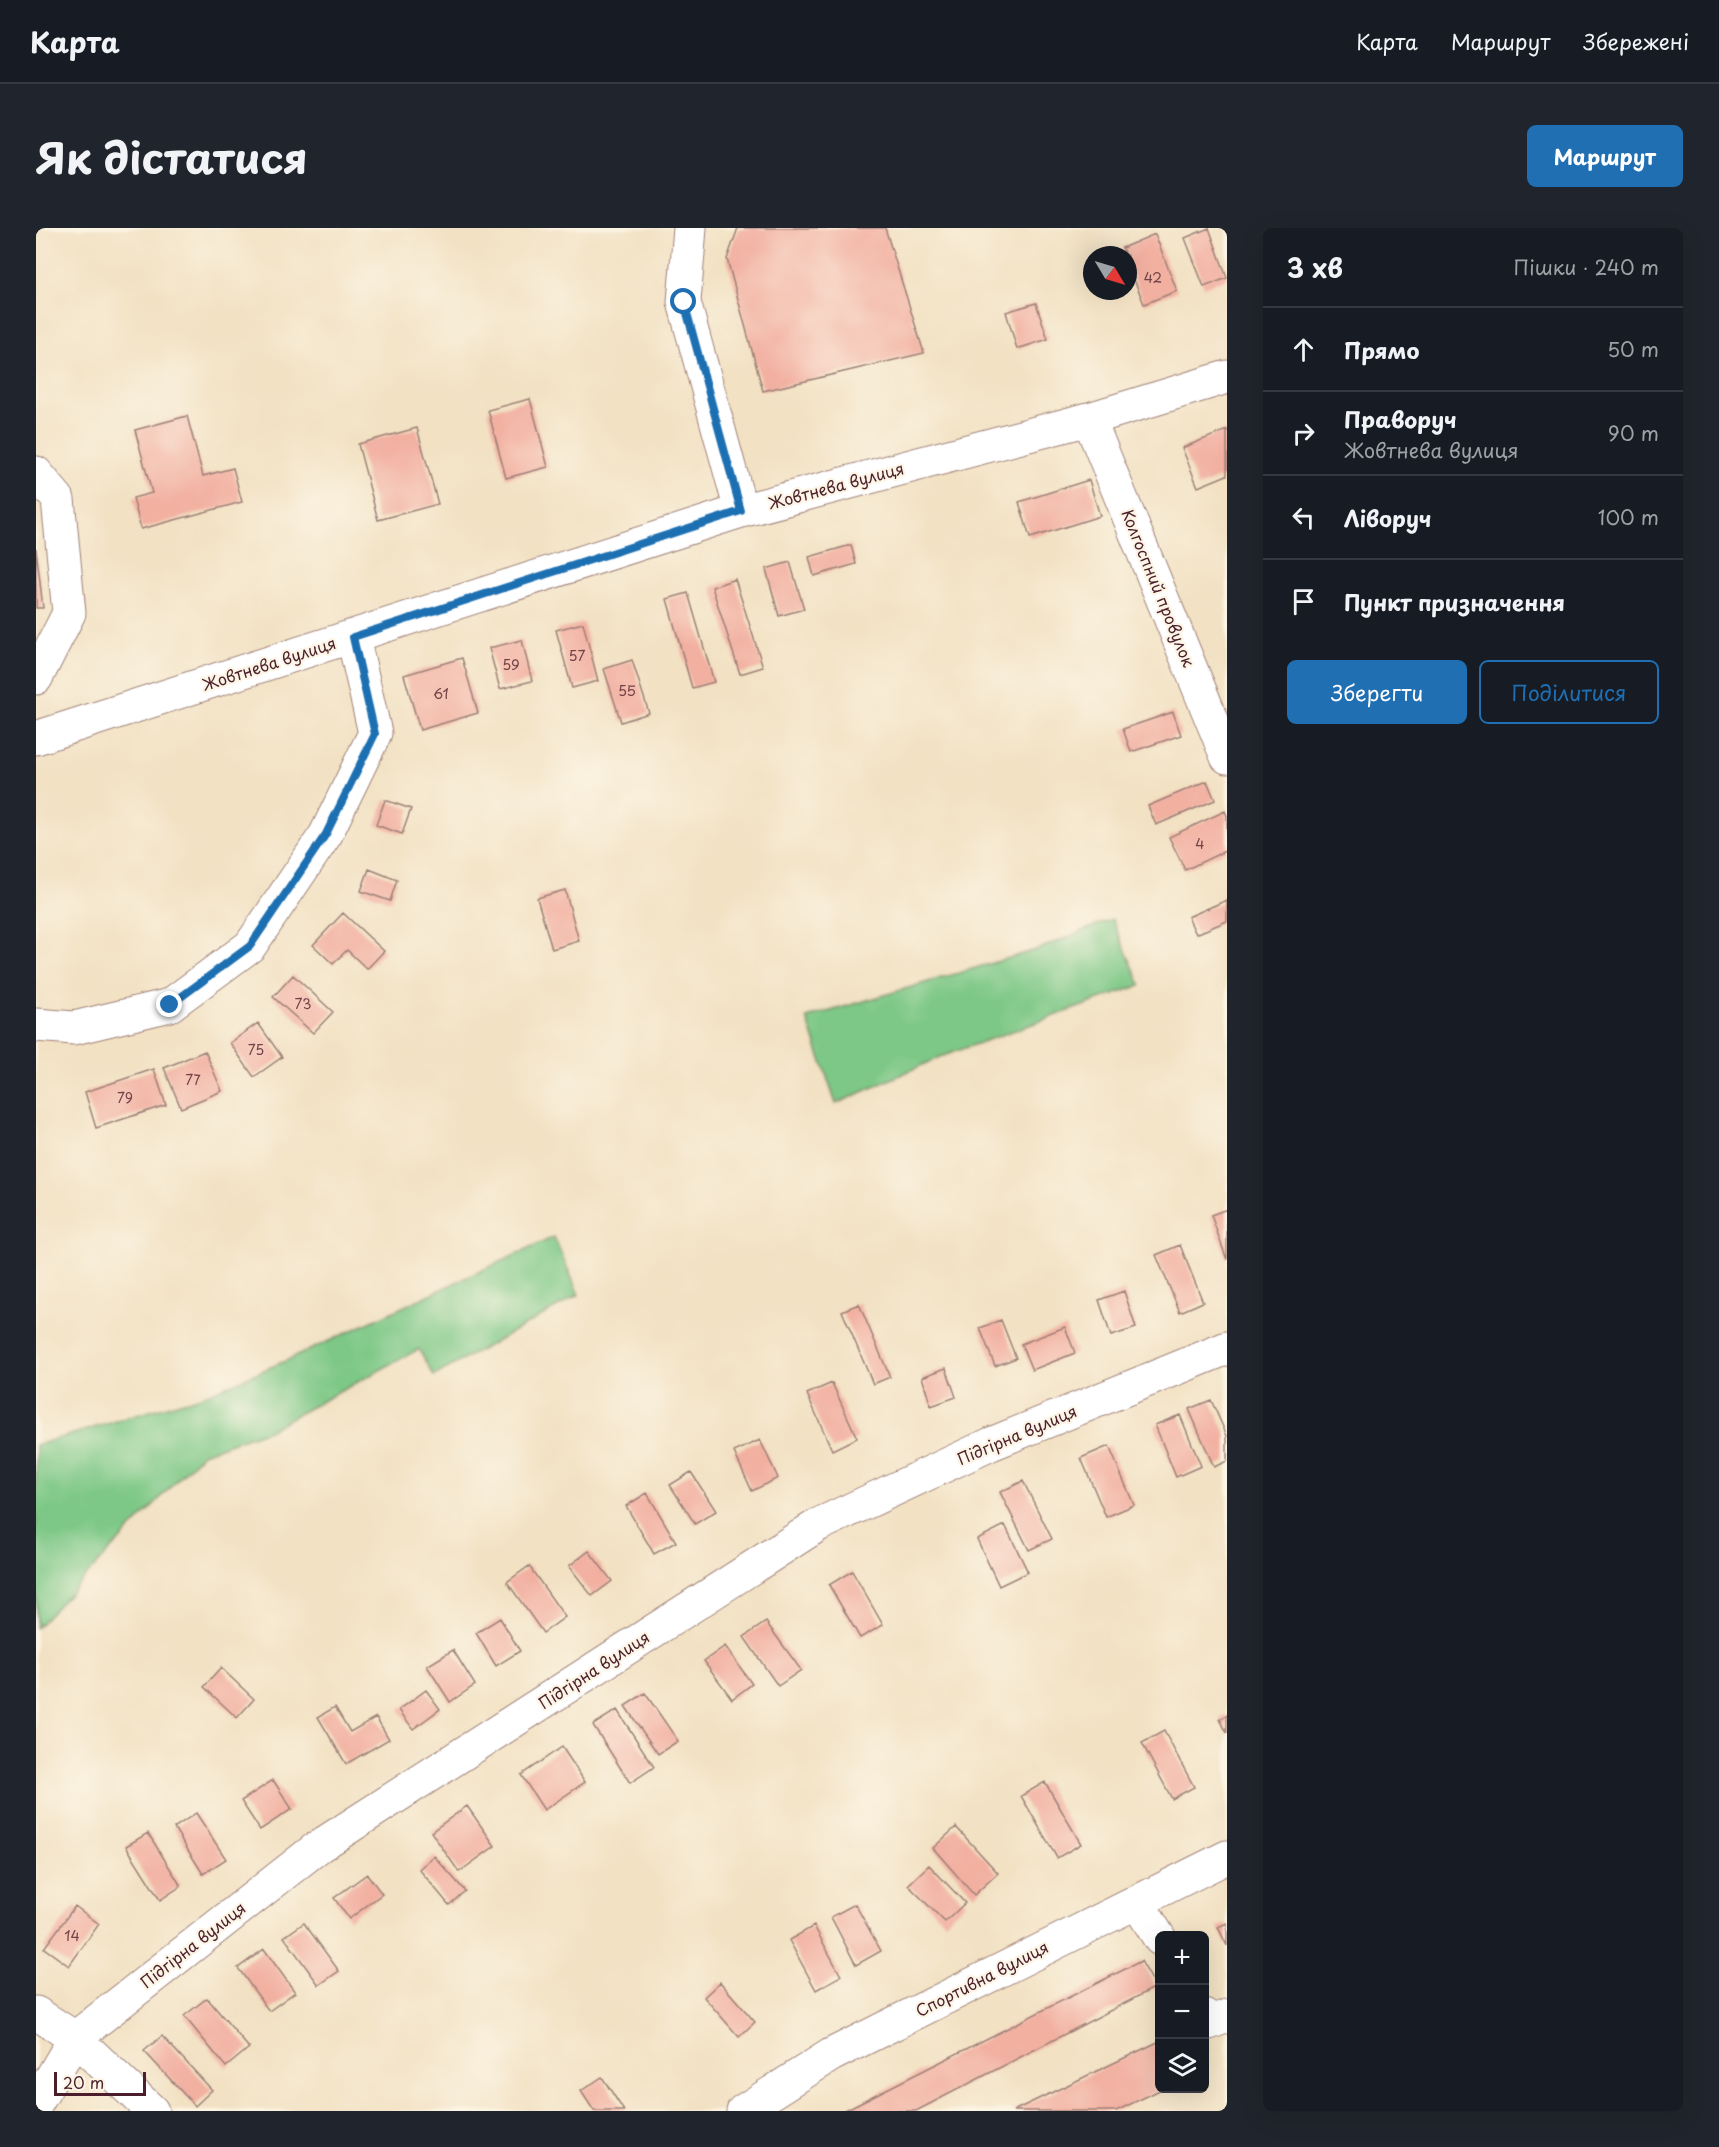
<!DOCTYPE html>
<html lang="uk">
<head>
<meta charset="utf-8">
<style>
  :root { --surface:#171b24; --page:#20242c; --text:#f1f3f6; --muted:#9ea1a6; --line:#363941; --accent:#1f6fb2 }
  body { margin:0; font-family:"Playpen Sans",sans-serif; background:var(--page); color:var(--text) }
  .controls { position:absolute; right:18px; bottom:18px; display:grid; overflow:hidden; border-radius:9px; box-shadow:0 6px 24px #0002 }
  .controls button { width:54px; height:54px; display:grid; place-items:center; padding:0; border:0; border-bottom:2px solid var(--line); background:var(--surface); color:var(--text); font:30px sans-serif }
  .compass { position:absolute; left:1047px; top:18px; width:54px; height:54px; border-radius:50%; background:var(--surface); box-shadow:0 6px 24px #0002; rotate:128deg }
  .scale { position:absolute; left:18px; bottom:15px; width:92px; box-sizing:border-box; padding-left:6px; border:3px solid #4a1f2b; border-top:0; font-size:16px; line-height:21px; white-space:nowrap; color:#4a1f2b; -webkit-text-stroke:4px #fcf5e5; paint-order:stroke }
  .stop { position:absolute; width:18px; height:18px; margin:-14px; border:4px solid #1f6fb2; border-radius:50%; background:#fff }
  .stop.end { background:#1f6fb2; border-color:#fff; box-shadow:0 2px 6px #0008 }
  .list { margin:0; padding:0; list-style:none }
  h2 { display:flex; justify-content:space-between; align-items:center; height:78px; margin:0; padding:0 24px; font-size:26px }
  h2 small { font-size:20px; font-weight:400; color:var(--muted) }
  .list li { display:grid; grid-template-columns:39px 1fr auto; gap:18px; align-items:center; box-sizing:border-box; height:84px; padding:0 24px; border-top:2px solid var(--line) }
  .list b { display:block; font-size:22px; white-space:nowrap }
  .list p { margin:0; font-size:20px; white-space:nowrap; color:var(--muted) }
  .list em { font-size:20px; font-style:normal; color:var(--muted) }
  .actions { display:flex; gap:12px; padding:18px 24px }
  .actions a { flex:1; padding:14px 0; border:2px solid var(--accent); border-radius:9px; text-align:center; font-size:21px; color:var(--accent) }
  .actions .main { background:var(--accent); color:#fff }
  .icon { flex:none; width:33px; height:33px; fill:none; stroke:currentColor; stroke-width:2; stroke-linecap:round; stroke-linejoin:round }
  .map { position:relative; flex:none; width:1191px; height:1883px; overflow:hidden; border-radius:9px }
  header { display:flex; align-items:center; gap:36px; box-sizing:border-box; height:84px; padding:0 30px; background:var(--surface); border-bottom:2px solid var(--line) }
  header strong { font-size:28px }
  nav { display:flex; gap:33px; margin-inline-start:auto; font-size:21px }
  .intro { display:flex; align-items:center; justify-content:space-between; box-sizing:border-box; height:144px; padding:0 36px }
  h1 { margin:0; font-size:42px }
  .button { padding:15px 27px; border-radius:9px; background:var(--accent); color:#fff; font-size:21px; font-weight:700 }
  main { display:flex; gap:36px; padding:0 36px }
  aside { flex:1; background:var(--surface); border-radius:9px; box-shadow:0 6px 24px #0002 }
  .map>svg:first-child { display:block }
  .green { fill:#7dc886; stroke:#647458; stroke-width:1.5 }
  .building { fill:#f2b0a1 }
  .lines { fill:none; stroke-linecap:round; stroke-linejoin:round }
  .minor-casing { stroke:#9e8077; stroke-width:35 }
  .minor { stroke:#fff; stroke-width:33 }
  .route { stroke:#1f6fb2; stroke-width:8 }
  .labels { text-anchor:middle; stroke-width:4.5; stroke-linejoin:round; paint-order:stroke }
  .number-label { font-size:14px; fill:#744348 }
  .street-label { font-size:16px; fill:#4a1f2b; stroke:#fcf5e5 }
</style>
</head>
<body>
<header>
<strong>Карта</strong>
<nav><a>Карта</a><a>Маршрут</a><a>Збережені</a></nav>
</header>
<div class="intro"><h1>Як дістатися</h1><a class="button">Маршрут</a></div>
<main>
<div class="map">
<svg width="1191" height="1883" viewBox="0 0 1191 1883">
  <rect width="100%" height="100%" fill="#fcf5e5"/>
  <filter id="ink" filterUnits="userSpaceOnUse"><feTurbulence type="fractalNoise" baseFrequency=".0167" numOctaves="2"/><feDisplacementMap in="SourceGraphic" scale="12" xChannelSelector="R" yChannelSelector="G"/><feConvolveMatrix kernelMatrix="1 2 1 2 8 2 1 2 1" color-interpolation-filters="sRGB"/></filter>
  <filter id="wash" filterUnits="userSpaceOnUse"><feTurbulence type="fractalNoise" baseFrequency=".008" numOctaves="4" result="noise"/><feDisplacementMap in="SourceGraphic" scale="24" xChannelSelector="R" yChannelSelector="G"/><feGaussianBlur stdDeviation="1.35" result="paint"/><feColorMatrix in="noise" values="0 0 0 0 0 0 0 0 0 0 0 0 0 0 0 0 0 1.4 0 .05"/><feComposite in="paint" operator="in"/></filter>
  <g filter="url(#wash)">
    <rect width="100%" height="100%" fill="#f2e1c3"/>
    <path class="green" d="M1076,691L1105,757L904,829L800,876L771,790L1003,721Z
      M518,1009L543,1067L398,1148L383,1121L232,1202L167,1225L0,1400V1217L171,1166L254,1131Z"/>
    <g id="blocks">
      <path class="building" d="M702,0H849L888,125L727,163L691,31Z
        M1173,0L1191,50L1168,59L1149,10Z
        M1119,6L1141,63L1108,76L1092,36V27H1089L1086,20Z
        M1000,75L1012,111L981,121L970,84Z
        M494,171L512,239L470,250L452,182Z
        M151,188L167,248L197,240L206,274L105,301L97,270L116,265L99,202Z
        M381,200L402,276L342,292L322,216Z
        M1191,202V247L1162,259L1146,220Z
        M1053,252L1064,288L994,310L983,274Z
        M815,317L820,336L778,348L773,329Z
        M0,320L7,380H0Z
        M754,334L768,381L743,388L730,341Z
        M699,351L727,439L704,446L676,359Z
        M652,365L678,454L656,460L631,371Z
        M547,395L562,453L536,460L520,402Z
        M486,412L496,453L464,461L453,420Z
        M426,430L442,485L384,502L368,447Z
        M596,432L613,485L585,494L568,441Z
        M1137,484L1145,507L1095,524L1087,501Z
        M1171,553L1179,572L1120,597L1112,578Z
        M349,572L375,581L366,606L340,597Z
        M1189,583L1191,588V622L1149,642L1133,609Z
        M333,641L361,652L354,673L325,663Z
        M529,662L543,713L516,721L501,670Z
        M1191,672V693L1160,706L1152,689Z
        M307,685L348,723L331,741L311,722L297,736L277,717Z
        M257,747L297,784L277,805L237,769Z
        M222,795L246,829L218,849L194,815Z
        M169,823L186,863L145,880L128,840Z
        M118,841L130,877L60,900L49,864Z
        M1191,981V1032L1175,987Z
        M1144,1017L1167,1074L1144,1084L1120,1027Z
        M1088,1063L1100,1100L1075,1108L1063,1072Z
        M823,1076L854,1149L837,1156L806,1083Z
        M965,1092L980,1130L959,1138L944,1100Z
        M1029,1099L1039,1125L996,1142L985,1116Z
        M910,1140L920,1169L895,1178L886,1149Z
        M796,1155L821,1210L796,1222L771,1166Z
        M1175,1172L1191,1208V1233L1178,1239L1153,1181Z
        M1144,1187L1165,1238L1140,1249L1119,1197Z
        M724,1212L742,1250L716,1263L698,1224Z
        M1073,1218L1098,1277L1070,1289L1045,1230Z
        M655,1244L680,1283L659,1296L634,1257Z
        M987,1253L1016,1311L993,1322L964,1264Z
        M611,1265L640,1314L618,1326L590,1278Z
        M969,1297L992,1344L963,1358L941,1311Z
        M553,1323L576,1353L556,1368L533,1338Z
        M493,1338L529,1389L507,1405L471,1354Z
        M816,1343L847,1397L824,1410L793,1357Z
        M464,1390L484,1423L460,1438L440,1405Z
        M730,1394L765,1442L742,1458L708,1409Z
        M689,1418L716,1456L696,1471L668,1433Z
        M417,1422L439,1457L414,1474L391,1438Z
        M185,1440L218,1471L201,1490L168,1459Z
        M390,1462L404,1481L377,1501L363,1482Z
        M609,1465L642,1513L622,1526L589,1478Z
        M299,1479L314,1504L340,1489L353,1511L310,1536L282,1489Z
        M581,1482L618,1539L594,1555L557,1497Z
        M1191,1487V1505L1184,1491Z
        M1128,1503L1158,1559L1136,1571L1106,1515Z
        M526,1519L549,1554L508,1582L485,1547Z
        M237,1552L256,1581L224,1602L205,1573Z
        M1009,1554L1045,1616L1021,1630L985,1568Z
        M431,1578L459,1618L423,1644L395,1604Z
        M160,1585L190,1631L167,1646L138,1600Z
        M920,1599L962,1645L938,1667L897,1620Z
        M112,1605L145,1658L124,1672L90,1618Z
        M398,1628L429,1663L413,1677L383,1641Z
        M893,1637L929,1675L909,1694L872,1657Z
        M331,1646L346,1666L313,1691L298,1670Z
        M819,1676L845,1723L820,1737L795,1689Z
        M39,1678L63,1696L33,1738L8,1720Z
        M268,1695L303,1743L283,1757L248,1709Z
        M1191,1695V1718L1182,1699Z
        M778,1698L805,1748L780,1762L753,1712Z
        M228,1721L259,1764L233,1783L202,1740Z
        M1105,1733L1120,1759L880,1883H807Z
        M684,1754L719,1794L703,1809L668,1769Z
        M171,1770L213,1820L190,1839L148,1788Z
        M126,1808L176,1862L159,1878L108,1823Z
        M1124,1813V1860H1128L1080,1883H977Z
        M566,1849L588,1883H558L545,1863Z"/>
    </g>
  </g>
  <g filter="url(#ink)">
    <use href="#blocks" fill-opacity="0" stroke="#9e8077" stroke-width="1.5"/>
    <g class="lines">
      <g class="minor-casing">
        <path id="minor" d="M654,0L648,74L705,283
          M1053,191L1191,529
          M0,245L22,271L33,385L0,450
          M0,510L705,283L1053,191L1191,149
          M0,797L38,800L134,777L214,718L290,606L339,505L317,409
          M1101,1674L1124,1711
          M0,1785L39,1810L116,1883
          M1168,1787L1173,1795L1191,1788
          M0,1876L39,1810L282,1619L782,1297L955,1216L1191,1120
          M707,1883L795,1827L1191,1629"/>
      </g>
      <use href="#minor" class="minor"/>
    </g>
  </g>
  <g class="lines" filter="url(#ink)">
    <path class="route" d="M134,777L214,718L290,606L339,506L317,409L705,283L648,74"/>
  </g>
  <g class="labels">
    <g class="number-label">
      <text x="1117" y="55">42</text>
      <text x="541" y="433">57</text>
      <text x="475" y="442">59</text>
      <text x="591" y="468">55</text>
      <text x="405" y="471">61</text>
      <text x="1164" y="621">4</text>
      <text x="267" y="781">73</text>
      <text x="220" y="827">75</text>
      <text x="157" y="857">77</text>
      <text x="89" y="875">79</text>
      <text x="36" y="1713">14</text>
    </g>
    <g class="street-label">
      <text transform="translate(800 258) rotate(-15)" y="6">Жовтнева вулиця</text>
      <text transform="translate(1122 360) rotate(68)" y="6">Колгоспний провулок</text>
      <text transform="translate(233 436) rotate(-18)" y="6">Жовтнева вулиця</text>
      <text transform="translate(981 1207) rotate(-23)" y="6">Підгірна вулиця</text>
      <text transform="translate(558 1442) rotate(-33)" y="6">Підгірна вулиця</text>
      <text transform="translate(157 1717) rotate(-38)" y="6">Підгірна вулиця</text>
      <text transform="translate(946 1751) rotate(-27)" y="6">Спортивна вулиця</text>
    </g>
  </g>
</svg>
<div class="controls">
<button>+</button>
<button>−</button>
<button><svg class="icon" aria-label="layers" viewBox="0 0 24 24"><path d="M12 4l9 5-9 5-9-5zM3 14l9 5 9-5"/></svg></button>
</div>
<svg class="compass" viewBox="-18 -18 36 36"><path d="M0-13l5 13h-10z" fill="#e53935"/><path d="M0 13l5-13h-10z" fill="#9ea1a6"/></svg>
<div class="scale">20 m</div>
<div class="stop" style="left:648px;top:74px"></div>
<div class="stop end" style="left:134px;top:777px"></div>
</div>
<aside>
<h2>3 хв<small>Пішки · 240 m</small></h2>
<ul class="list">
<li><svg class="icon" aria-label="ahead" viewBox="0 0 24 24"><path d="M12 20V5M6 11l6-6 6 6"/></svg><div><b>Прямо</b></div><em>50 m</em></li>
<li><svg class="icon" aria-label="right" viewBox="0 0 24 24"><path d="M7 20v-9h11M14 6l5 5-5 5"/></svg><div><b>Праворуч</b><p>Жовтнева вулиця</p></div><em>90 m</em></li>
<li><svg class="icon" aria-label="left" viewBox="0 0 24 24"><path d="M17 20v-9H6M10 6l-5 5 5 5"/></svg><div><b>Ліворуч</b></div><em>100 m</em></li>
<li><svg class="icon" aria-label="arrive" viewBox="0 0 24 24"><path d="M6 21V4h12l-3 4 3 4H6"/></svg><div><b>Пункт призначення</b></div></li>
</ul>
<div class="actions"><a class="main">Зберегти</a><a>Поділитися</a></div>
</aside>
</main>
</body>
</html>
